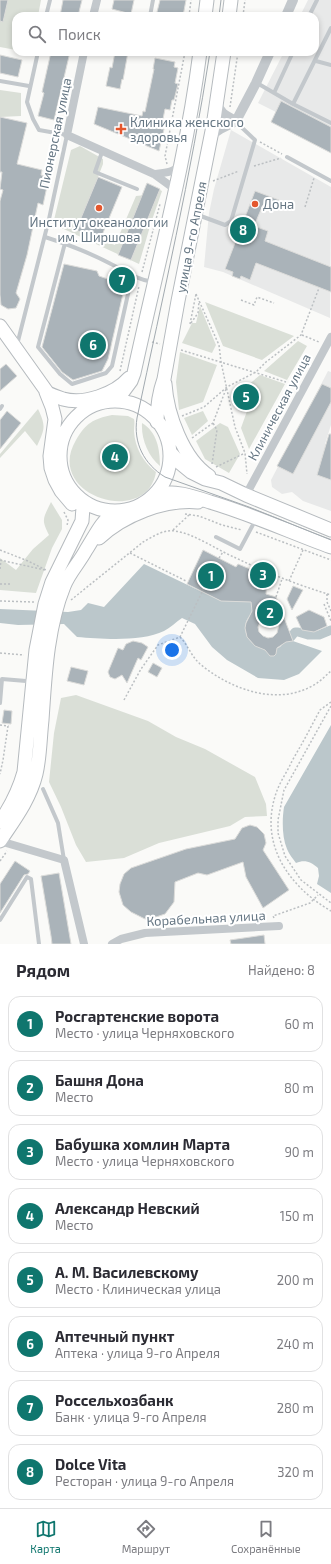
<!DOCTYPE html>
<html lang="ru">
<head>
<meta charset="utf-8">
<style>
  :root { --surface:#fff; --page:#f2f2f3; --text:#2b2b33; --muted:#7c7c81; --line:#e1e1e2; --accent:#0f766e }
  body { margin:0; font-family:"Exo 2",sans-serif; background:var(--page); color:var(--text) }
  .you { position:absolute; left:172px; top:650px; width:14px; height:14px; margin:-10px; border:3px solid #fff; border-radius:50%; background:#1a73e8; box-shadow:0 0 0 6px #1a73e833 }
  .badge { display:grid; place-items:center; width:26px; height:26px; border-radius:50%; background:var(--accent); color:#fff; font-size:13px; font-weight:700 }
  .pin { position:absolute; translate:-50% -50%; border:2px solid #fff; box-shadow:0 1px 4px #0006 }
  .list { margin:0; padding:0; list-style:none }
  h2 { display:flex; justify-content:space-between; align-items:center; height:52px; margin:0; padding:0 16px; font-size:17px }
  h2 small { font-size:13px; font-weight:400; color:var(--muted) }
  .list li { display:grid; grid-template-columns:26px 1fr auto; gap:12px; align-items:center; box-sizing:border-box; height:56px; margin:0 8px 8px; padding:0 8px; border:1px solid var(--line); border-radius:12px }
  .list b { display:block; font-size:15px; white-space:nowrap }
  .list p { margin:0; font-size:13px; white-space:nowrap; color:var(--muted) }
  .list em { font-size:13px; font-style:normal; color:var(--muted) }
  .icon { flex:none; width:22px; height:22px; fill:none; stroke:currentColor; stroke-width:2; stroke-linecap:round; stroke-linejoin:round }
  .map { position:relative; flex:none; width:331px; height:944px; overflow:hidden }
  .search { position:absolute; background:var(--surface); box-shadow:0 2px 6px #0003; left:12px; right:12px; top:12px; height:44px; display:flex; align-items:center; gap:10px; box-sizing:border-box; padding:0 14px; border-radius:12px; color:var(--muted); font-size:15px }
  .sheet { height:564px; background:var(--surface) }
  nav { display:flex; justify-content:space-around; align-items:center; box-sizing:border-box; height:56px; border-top:1px solid var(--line); background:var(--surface); font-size:11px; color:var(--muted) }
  nav a { display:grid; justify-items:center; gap:2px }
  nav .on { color:var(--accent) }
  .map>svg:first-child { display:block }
  .built { fill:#e8e9e9 }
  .green { fill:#dadfd7 }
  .water { fill:#bbc7cb }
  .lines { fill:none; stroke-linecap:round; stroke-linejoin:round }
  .canal { stroke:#bbc7cb; stroke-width:9 }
  .building { fill:#aab3b9; stroke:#dcdcda; fill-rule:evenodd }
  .primary-casing { stroke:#b5babe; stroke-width:15 }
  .path { stroke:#bbbfc2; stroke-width:1.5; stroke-dasharray:2 2; stroke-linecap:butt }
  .service { stroke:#c3c8cc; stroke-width:4 }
  .minor { stroke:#c3c8cc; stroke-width:8 }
  .tertiary { stroke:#c3c8cc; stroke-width:10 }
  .primary { stroke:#fff; stroke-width:13 }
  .tram { stroke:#a2aab0; stroke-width:1 }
  .poi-dot { fill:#e4572e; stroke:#fff; stroke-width:1.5 }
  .labels { text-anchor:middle; stroke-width:4; stroke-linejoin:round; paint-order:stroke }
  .poi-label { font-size:13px; fill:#657683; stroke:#fff; text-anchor:start }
  .street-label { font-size:13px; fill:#657683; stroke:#fff }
</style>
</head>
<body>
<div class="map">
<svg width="331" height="944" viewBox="0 0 331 944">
  <rect width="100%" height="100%" fill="#fafaf8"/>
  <path class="built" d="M308,0H331V153L271,122L276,112L258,103L284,52H315V16H300Z
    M231,130L331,187L330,318L223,272L204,267L209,213L214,189Z
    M328,371L331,372V425L325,444L331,446L324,452L317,475L331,480V511L303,501L292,492L282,494L272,487L271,480Z"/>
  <path class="green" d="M0,0H41L38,16H16V50L0,47Z
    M0,90L21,93V116L0,117Z
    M80,146L103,159V164L98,177L100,240L115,245L136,196L146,195L150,185L162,191L151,223L139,264L53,224L71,150Z
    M205,302L294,336L262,360L223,346Z
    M200,306L216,345L212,353L182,343L192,323H196Z
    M298,341L307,346L287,380L264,371Z
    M180,352L217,365L203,402L179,410L176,382Z
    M260,375L285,384L249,449L241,428L252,397L247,386Z
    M38,409C46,426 45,429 37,446L25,431L0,458V454Z
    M203,411L208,421L192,435L184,418Z
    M112,415L128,416L134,419C135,423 134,427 134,431C135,448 143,462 156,472C147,528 43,496 76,440C86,423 93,419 112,415Z
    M142,423C157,432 160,449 160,466C148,456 141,439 142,423Z
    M220,423L228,427L240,454L229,473L205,459L196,441Z
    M51,502L62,520V529L52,548L36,593L0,590V558L16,570L33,549L49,535C41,519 43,519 51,502Z
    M76,695L148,721L176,737L205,749L255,777L266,804L267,816L245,817L230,826L159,843L124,858L86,862L76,845L61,807L49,782L54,733L61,698Z"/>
  <path class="water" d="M144,564L221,601L251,602C251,604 253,609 252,611C251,615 247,618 246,622C242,637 254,648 268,650L270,656H274L276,654L275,649L280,647L287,639L322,651L299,674L284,680L258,678L227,660L212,647L195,624L182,618C176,622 170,628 164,631C142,642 102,639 77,637L64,624L18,625L0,623V609L68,612L81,610L88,603L104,607Z
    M331,725V893L317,884L319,876L318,868C311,862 305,859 296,863C293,859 289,854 287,849C282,837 282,820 284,807Z"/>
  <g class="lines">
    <path class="canal" d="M291,637L295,632H298L308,635H319L331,630"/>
  </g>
  <path class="building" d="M0,0H8L3,22L0,21Z
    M63,0H82L78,16H60Z
    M114,0H134L131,14L112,9Z
    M160,0H186L183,16H156Z
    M51,52H70L54,120L38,116L44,93L42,92Z
    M115,52H128L123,80L122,79L120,89L106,86L110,67L112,68Z
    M0,55L22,60L18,77L0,73Z
    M155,58L175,62L174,67L178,68L175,83L178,84L174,100H172L170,110L165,109L161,129H164L159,151L94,124L98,107L142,116L143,111L145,112L154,69H153Z
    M281,101L331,127V153L271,122Z
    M0,117L27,123L17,164L42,170L41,175L49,177L43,205L38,203L27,255L16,293L20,299L16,308L8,309L1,305L0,295V201L3,190L0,189L2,172H0Z
    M98,177L122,187L100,240L76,230Z
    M147,183L160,189L131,260L118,255Z
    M255,191L279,200L276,210L263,205L254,226L268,231L265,241L331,267V292L256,263L250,280L241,276L240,279L232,276L233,272L225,269Z
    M64,264L97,271L99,276L125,285L108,359L102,371L73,380L62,372L42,347Z
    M6,364L17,376L0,391V369Z
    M322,384L331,388V402L293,474L277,466Z
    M7,411L21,423L0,449V420Z
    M329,434H331V480L317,475Z
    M203,550L236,567L238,564L267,576L266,594L276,597L293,641L286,642L277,648L276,654L274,656H270L265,650L255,646L247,637L245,628L246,623L252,611L251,602L221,601L187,584ZM271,617L275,624L279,625L277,633L273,637L268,638L263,636L259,632L258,627L260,622L264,618Z
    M293,586L303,590L292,610L287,599Z
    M309,610L324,617L327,626L314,632L302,630L296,617Z
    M133,641L142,643L148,647L141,660L138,658L127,683L122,675L115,679L110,677L108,672L118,648L123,650L126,644Z
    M153,663L162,668L157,677L148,672Z
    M71,667L88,671L84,685L67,681Z
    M4,710L12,711L11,724L2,723Z
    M250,825L257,827L264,834L266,843L263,850L289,890L263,908L246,877L243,862L207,875L198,873L175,882L174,902L165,914L147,920L131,912L123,905L119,892L120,884L124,874L131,868L186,849L235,839L242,828Z
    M15,861L30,871L28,874L24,875L0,913V884Z
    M59,873L71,944H52L51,936L41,876Z
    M264,935L265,944H231L230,940Z"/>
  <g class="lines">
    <g class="primary-casing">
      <path id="primary" d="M205,16L207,0
        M229,16L231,0
        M0,326L52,399
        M165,384C167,414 183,459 209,476
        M46,392L52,407L55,419L50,456L51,468L55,480L61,491L72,504
        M46,392C51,395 57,397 63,399C84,405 115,394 129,378
        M117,400L131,381L134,373C157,266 186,161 200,52
        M60 456a55 55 0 1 1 110 0a55 55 0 1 1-110 0Z
        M157,422C157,406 159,393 164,379L178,301L213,126L224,52
        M171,453L180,463L191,472L205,479L221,483L246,495L331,530
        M156,494C174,490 192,496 210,502C251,514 290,532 331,547
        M99,538C124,515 164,499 198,502
        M0,822C11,806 19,790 24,772L36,650L45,604L52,582L82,521L83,507L77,497
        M0,841C14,820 30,799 36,774C40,757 40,738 42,720C45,676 47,628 64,586C69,573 79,563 86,550C95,536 101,522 114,512"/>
    </g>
    <path class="path" d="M189,16L191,0
      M243,16L245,0
      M230,107L238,52
      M260,142L282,154
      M167,164L165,156L185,52
      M254,166L281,158
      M213,181L239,171
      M305,207L314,178
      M142,272L160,204
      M196,294L219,345L221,362L235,427L245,453L247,474
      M241,300L254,305L257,297L274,303
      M191,323L198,313L199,301
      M190,324L196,294
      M302,335L319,342
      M152,342L160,344
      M181,350L286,382
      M120,371L139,286
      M182,416L204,407L227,387L256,372L266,362L301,335L319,288
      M192,438L213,423L226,389
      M212,464L217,430L213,423
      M216,467L245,453
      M64,512L68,520L67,526
      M185,514L199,516L222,525L242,530
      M173,530L189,515
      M256,532L331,560
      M0,550L28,561L46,570
      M130,553L186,581
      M219,558L223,552
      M0,560L45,570
      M0,569L1,560
      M289,581L303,550
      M0,584H11
      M327,594V602L331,611
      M276,597L282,579
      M71,600L143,542C152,537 164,529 175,531C195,534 217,550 236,558C267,573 298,585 331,595
      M0,601L34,602
      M324,604L331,621
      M180,637C188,645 191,656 200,664C230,689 276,706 312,686C319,683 325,676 331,671
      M0,653L24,655
      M124,700L141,669L158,645L180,637L204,588
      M331,702L320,710C311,727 302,744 292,761C288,770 282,779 278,788C257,840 286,885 331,911
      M331,706L284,790L278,820V833L285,856L301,880L331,903
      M0,725L8,726L3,760L0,774
      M0,861L7,851
      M274,918L273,916L310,903L318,895"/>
    <path class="service" d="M46,16L50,0
      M150,16L153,0
      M309,16L317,0
      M316,61L331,65
      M0,81L29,86
      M257,83L293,104L331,123
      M274,93L293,52
      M293,104L331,28
      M102,152L95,172L137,189
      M287,157L331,181
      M198,215L225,225L231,221L255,140L236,122
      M45,237C67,244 90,253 111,264C126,271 135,279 153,282
      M65,243L38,347L60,374L72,384L106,373L112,366L132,276
      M17,345L49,219L67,135L39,130L33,119L27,102L38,52
      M0,409L2,406
      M216,537L240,549L256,519
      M0,703L2,679L26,681
      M43,789L58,823L64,860
      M0,920L27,877L31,879L39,944"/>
    <path class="minor" d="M93,16L97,0
      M84,52L67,135L154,174L176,190
      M154,174C163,173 175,173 180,164
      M246,495L331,337
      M0,841L64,860L84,944
      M112,944L121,939L145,933L279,926"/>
    <path class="tertiary" d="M286,16L293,0
      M217,103C220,114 226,116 236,121
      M236,121L256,83L270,52
      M211,135L220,129L236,121"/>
    <use href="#primary" class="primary"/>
    <path class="tram" d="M219,16L221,0
      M210,52C191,175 163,296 137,418C133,443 144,464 165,477L249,507L331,540"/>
  </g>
  <g class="poi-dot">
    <path d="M119 123h4v4h4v4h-4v4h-4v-4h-4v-4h4z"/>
    <circle cx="255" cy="204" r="4"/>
    <circle cx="99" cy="208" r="4"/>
  </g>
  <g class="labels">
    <g class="poi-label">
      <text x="130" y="127">Клиника женского<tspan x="130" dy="15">здоровья</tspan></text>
      <text x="263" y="209">Дона</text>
      <text x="99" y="227" text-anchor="middle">Институт океанологии<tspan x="99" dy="15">им. Ширшова</tspan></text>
    </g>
    <g class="street-label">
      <text transform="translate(55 133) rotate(-78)" y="5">Пионерская улица</text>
      <text transform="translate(191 237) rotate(-79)" y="5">улица 9-го Апреля</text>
      <text transform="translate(279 407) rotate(-62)" y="5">Клиническая улица</text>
      <text transform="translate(206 918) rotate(-3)" y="5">Корабельная улица</text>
    </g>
  </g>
</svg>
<div class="you"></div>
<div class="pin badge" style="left:211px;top:576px">1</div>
<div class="pin badge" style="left:270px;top:613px">2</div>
<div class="pin badge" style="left:263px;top:575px">3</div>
<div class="pin badge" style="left:115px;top:457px">4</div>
<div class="pin badge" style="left:246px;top:397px">5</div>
<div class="pin badge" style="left:93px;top:345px">6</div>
<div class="pin badge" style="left:122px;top:280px">7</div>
<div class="pin badge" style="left:243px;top:230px">8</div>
<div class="search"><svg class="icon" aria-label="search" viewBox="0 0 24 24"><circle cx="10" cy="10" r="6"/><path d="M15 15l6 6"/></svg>Поиск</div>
</div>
<section class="sheet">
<h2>Рядом<small>Найдено: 8</small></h2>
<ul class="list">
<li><span class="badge">1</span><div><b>Росгартенские ворота</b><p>Место · улица Черняховского</p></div><em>60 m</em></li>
<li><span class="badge">2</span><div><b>Башня Дона</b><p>Место</p></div><em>80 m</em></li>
<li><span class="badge">3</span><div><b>Бабушка хомлин Марта</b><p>Место · улица Черняховского</p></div><em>90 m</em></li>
<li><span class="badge">4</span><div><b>Александр Невский</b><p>Место</p></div><em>150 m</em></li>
<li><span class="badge">5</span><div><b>А. М. Василевскому</b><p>Место · Клиническая улица</p></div><em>200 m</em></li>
<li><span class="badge">6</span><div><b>Аптечный пункт</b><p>Аптека · улица 9-го Апреля</p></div><em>240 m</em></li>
<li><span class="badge">7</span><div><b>Россельхозбанк</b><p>Банк · улица 9-го Апреля</p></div><em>280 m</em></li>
<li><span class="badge">8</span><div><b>Dolce Vita</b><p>Ресторан · улица 9-го Апреля</p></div><em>320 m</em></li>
</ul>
</section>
<nav>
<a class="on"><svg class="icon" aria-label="map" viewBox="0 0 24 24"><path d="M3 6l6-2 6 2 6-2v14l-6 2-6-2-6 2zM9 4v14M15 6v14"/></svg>Карта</a>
<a><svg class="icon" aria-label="directions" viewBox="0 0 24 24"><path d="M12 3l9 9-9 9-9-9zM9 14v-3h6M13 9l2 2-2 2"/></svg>Маршрут</a>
<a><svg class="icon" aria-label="saved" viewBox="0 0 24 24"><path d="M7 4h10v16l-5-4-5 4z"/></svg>Сохранённые</a>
</nav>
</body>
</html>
